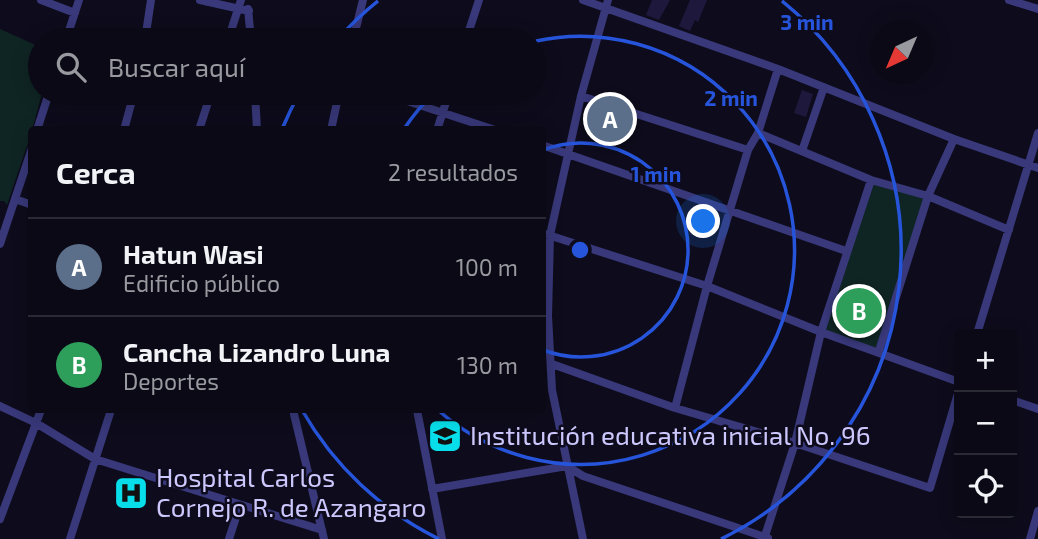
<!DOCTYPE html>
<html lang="es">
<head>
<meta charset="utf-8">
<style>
  :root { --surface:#0a0915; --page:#181722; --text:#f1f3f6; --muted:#999aa0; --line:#2a2a34; --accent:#b45309 }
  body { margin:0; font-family:"Exo 2",sans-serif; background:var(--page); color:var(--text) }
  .controls { position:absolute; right:21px; bottom:21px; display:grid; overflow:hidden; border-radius:7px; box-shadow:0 4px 18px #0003 }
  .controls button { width:63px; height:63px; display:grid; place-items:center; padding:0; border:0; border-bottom:2px solid var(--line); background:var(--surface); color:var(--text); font:35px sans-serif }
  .compass { position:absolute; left:870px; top:21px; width:63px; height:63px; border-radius:50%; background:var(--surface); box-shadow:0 4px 18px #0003; rotate:224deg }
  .you { position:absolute; left:704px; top:222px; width:24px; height:24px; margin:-18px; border:5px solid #fff; border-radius:50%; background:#1a73e8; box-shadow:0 0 0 10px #1a73e833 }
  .badge { display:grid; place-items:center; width:46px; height:46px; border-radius:50%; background:var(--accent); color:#fff; font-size:23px; font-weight:700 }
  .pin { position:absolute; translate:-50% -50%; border:4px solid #fff; box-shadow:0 2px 7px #0006 }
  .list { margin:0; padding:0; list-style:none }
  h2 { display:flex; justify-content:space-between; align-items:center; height:91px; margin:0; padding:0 28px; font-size:30px }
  h2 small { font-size:23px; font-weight:400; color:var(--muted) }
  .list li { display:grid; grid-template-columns:46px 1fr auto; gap:21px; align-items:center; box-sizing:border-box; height:98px; padding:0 28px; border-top:2px solid var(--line) }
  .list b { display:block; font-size:26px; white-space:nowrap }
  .list p { margin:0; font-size:23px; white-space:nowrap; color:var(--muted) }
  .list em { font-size:23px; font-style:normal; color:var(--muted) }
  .icon { flex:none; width:38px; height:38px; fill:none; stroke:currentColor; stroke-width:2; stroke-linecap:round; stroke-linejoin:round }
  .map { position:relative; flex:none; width:1038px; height:539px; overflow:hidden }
  .search { position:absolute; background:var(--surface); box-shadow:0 4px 18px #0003; left:28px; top:28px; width:518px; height:77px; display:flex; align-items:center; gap:18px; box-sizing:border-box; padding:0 24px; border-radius:38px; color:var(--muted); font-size:26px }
  .panel { position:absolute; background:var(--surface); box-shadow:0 4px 18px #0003; left:28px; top:126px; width:518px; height:287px; border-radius:7px }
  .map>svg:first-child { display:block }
  .green { fill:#0f2524 }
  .building { fill:#1e183c }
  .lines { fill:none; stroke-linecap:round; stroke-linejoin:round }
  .minor { stroke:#38387a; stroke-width:8 }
  .ring { fill:none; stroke:#2654da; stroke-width:3.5 }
  .labels { text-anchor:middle; stroke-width:5; stroke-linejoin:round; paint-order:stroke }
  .poi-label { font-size:26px; fill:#ccc8fd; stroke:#0e0c1c; text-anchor:start }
  .centre { fill:#2654da; stroke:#0e0c1c; stroke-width:3.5 }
  .ring-label { font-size:21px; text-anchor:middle; font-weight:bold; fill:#2654da; stroke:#0e0c1c; stroke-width:5; stroke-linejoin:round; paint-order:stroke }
</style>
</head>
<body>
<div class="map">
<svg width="1038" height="539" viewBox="0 0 1038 539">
  <rect width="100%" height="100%" fill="#0e0c1c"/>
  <path class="green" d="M0,29L40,47L42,93L31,134L7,205L4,201H0Z
    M871,180L927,199L879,351L821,332Z"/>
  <path class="building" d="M652,0H670L659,20L646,15Z
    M690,0H707L698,22L695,20L690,31L679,26Z
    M802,90L813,94L806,117L794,113Z
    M589,106L625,117L622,125L586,114Z"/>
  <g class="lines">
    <path class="minor" d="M41,0L75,13
      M200,0L249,11
      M583,0L778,69L954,139L1038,168
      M1009,0L1038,9
      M248,9L251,40
      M66,40L79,0
      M145,40L151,0
      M228,40L241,0
      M353,40L363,0
      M466,40L479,0
      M255,93L257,130
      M383,93L495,130
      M581,96L748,150
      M37,130L49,93
      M124,130L134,93
      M199,130L211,93
      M331,130L339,93
      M437,130L449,93
      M758,133L871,180L928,196L1009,230
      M542,145L846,251
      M802,151L824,87
      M15,199L32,205
      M542,233L707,286L821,332L959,382
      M0,244L32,148
      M977,334L1038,133
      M879,351L928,196L954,139
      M552,364L675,408L795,443L930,488L959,390
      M1012,400L1038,409
      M0,406L36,423L95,459L322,530
      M675,408L707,286L748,150L758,133L778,69
      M293,410L324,539
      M417,410L442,539
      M432,489L567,466L583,476L768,538
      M0,519L41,410
      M70,539L111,410
      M229,539L240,505
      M583,539L552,390L548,316L550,235L581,96L608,0
      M764,539L795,443L821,332L871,180
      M1030,539L1038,511"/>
  </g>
  <g class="ring">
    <path d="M543 150A107 107 0 1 1 543 350"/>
    <path d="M404 129A214 214 0 0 1 434 93M536 41A214 214 0 1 1 438 410"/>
    <path d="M439 539A321 321 0 0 1 302 410M283 127A321 321 0 0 1 299 94M338 39A321 321 0 0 1 378 1M782 1A321 321 0 0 1 721 539"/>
  </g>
  <defs>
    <g id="school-square" transform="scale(1.75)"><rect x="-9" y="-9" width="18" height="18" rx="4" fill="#07deea" stroke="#0e0c1c"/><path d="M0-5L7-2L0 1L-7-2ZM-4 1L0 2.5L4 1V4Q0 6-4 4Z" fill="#111"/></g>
    <g id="hospital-square" transform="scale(1.75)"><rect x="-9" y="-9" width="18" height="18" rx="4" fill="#07deea" stroke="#0e0c1c"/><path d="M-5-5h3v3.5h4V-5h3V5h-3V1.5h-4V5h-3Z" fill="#111"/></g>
  </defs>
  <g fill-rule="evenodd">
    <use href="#school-square" x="445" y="436"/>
    <use href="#hospital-square" x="131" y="493"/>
  </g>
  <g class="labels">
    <g class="poi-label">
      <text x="470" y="445">Institución educativa inicial No. 96</text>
      <text x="156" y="487">Hospital Carlos<tspan x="156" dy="30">Cornejo R. de Azangaro</tspan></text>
    </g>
  </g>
  <circle cx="580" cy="250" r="10" class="centre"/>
  <g class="ring-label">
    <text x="807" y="30">3 min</text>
    <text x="731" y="106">2 min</text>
    <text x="656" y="182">1 min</text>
  </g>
</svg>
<div class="controls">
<button>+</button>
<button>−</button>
<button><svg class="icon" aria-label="locate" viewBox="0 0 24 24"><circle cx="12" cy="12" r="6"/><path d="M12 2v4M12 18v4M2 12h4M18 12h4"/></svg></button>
</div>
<svg class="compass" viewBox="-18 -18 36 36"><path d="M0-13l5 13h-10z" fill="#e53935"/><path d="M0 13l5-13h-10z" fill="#999aa0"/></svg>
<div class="you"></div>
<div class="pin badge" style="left:610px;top:119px;background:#5c6f8a">A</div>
<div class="pin badge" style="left:859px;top:311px;background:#2e9e5b">B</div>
<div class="search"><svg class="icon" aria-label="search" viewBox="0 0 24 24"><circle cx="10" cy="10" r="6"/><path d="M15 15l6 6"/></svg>Buscar aquí</div>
<section class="panel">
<h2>Cerca<small>2 resultados</small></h2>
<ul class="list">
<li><span class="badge" style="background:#5c6f8a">A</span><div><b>Hatun Wasi</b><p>Edificio público</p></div><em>100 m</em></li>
<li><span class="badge" style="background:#2e9e5b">B</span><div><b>Cancha Lizandro Luna</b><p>Deportes</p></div><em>130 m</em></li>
</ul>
</section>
</div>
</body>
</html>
